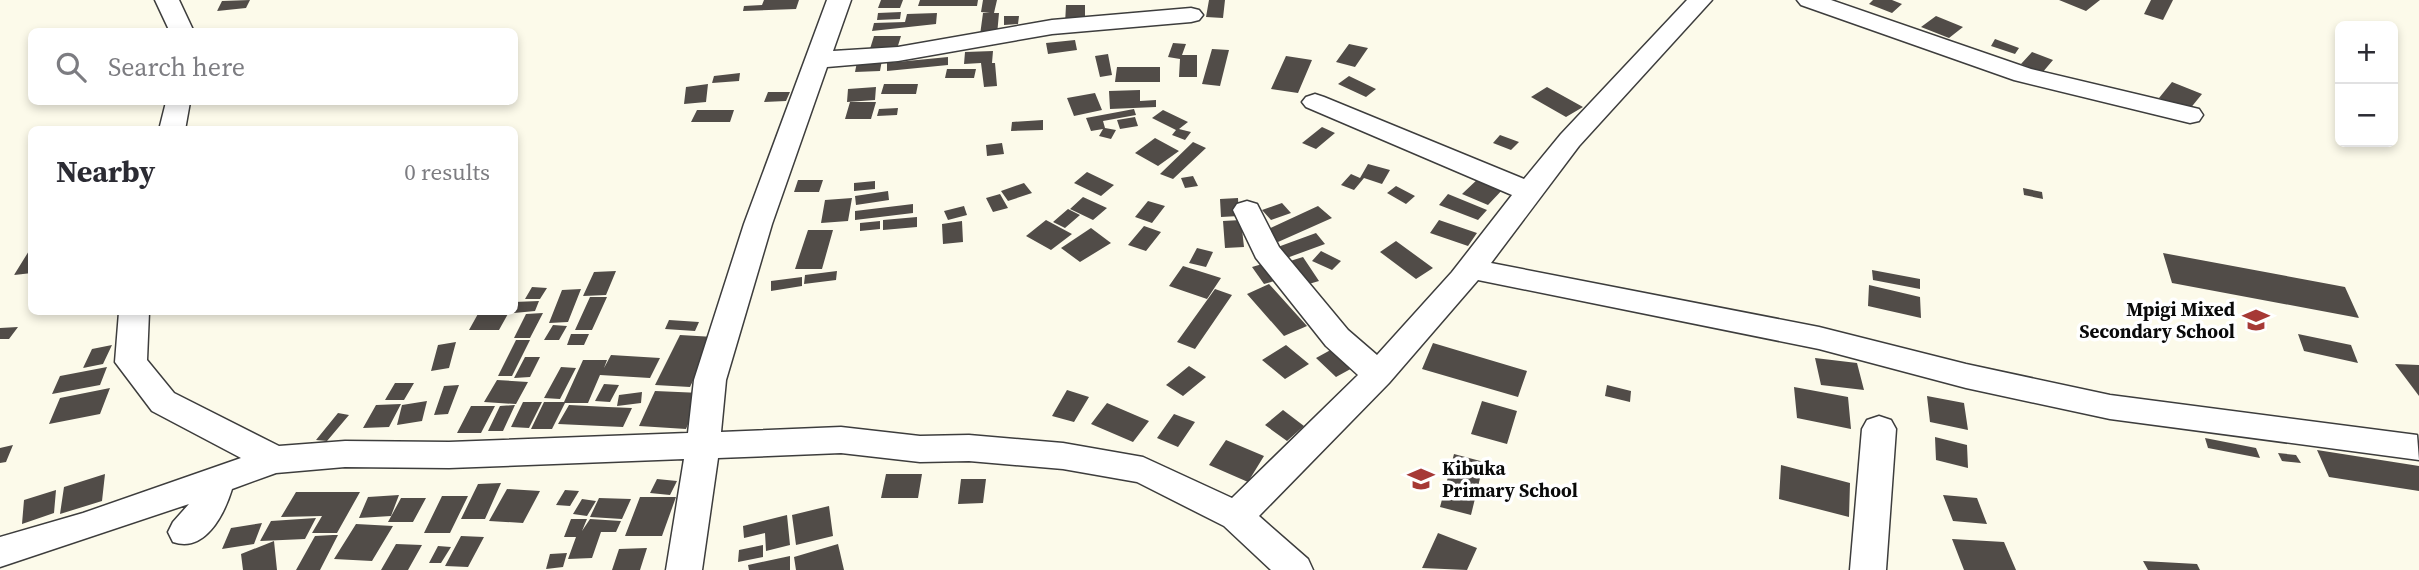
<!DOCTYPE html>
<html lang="en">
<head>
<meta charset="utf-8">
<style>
  :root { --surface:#fff; --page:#f7f7f7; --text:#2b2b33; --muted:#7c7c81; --line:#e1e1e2 }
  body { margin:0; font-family:"Source Serif 4",serif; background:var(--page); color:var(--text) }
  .controls { position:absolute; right:21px; top:21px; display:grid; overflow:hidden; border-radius:10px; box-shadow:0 4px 10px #0003 }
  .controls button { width:63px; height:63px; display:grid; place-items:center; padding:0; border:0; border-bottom:2px solid var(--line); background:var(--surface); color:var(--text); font:35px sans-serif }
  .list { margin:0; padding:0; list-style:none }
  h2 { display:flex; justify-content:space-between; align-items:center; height:91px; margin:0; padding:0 28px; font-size:30px }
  h2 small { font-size:23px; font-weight:400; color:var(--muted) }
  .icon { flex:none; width:38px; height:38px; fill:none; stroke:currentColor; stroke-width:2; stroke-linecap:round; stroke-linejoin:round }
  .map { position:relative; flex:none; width:2419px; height:570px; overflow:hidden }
  .search { position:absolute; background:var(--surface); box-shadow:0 4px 10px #0003; left:28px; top:28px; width:490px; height:77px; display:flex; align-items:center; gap:18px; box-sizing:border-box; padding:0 24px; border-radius:10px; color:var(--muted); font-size:26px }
  .panel { position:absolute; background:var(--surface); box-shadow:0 4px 10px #0003; left:28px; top:126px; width:490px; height:189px; border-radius:10px }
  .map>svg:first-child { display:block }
  .building { fill:#514c48 }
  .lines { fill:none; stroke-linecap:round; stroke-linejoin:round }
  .minor-casing { stroke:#3d3d3d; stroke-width:3 }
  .minor { fill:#fff; fill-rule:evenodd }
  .labels { text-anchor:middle; stroke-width:7; stroke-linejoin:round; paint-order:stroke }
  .poi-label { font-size:19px; font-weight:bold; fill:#0a0a0a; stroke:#fff; text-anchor:end }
</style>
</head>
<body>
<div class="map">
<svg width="2419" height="570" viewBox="0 0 2419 570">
  <rect width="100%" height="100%" fill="#fcfaea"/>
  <path class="building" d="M250,0L246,8L217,11L222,1Z
    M764,0H799L796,9L743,11L744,6L762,5Z
    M881,0H903L900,8H878Z
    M920,0H978L977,6H918Z
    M983,0H997L994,13H999L997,35H980L983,13H990L981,12Z
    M1209,0H1225L1223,18L1206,17Z
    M1873,0H1892L1902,4L1892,13L1869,4Z
    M2059,0H2100L2086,11Z
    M2151,0H2173L2163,20L2144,14Z
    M1066,5H1085V23L1065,24Z
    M901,12L900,19L877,20L878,13Z
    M937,13L936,24L872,31L874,23L905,22L907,14Z
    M1004,16H1019L1018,24L1004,25Z
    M1936,16L1963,27L1949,38L1921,27Z
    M874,36H901L896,52H869Z
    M1995,39L2019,48L2015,54L1991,46Z
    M1075,40L1077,50L1048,54L1046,43Z
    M1173,43L1186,44L1182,55H1197V77H1179L1180,59L1168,57Z
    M1349,44L1368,48L1355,67L1336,62Z
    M1212,49L1229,50L1220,86L1202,84Z
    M993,51L992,63H995L997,86L984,87L981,63L964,64L965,52Z
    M2032,52L2053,60L2042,73L2021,64Z
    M1108,54L1112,75L1100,77L1095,56Z
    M1286,56L1312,60L1298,93L1271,89Z
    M948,57V65L887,71V63Z
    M882,60L880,71L855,72L857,62Z
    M1117,67H1160V82H1115Z
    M947,69H976L974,78H945Z
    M740,73L739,81L712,83L714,76Z
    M1349,76L1376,89L1366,97L1338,84Z
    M2172,82L2202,94L2189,110L2159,98Z
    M708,84L706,102L684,104L686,87Z
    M884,84H918L916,94H881Z
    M876,87L875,100L847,102L848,89Z
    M1547,87L1583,107L1566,117L1531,97Z
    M1140,90V101L1156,100V107L1110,109L1109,91Z
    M768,92H790L786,101L764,102Z
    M1095,93L1102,110L1074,116L1067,98Z
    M850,102H876L871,119H845Z
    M898,108L897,115L877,116L879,109Z
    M1134,109L1136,115L1103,121L1105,128L1116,130L1111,139L1099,136L1103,129L1091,131L1086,118Z
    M697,110H734L730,122H691Z
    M1163,110L1188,122L1179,129L1191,132L1185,140L1172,135L1176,130L1152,118Z
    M1135,117L1138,126L1120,129L1117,120Z
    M1043,120V130L1011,131L1012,122Z
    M1322,127L1335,133L1316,149L1302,143Z
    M1500,135L1519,142L1511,150L1493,143Z
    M1155,138L1179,151L1158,166L1135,153Z
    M1193,142L1206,148L1173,179L1160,174Z
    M1002,143L1004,154L987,156L986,145Z
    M1368,164L1390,170L1382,184L1364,178L1354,190L1341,185L1351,174L1360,178Z
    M1087,172L1114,185L1101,196L1074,183Z
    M1193,176L1198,186L1185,188L1181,178Z
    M1480,177L1504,188L1488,205L1462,194Z
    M798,180H823L819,192H794Z
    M875,181V189L854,191V183Z
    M1024,183L1032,193L1008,201L1001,191Z
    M1396,186L1415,196L1406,204L1387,193Z
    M2023,188L2042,192L2043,199L2024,195Z
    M888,191L889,200L856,205L855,196Z
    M1000,194L1008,208L993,212L986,198Z
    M1448,194L1487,210L1478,220L1439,205Z
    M1083,197L1107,208L1093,220L1070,209Z
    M852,198L848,221L821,223L825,200Z
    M1238,198L1239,216L1221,217L1220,199Z
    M1148,201L1165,206L1152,223L1135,217Z
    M1282,203L1291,213L1271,220L1262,210Z
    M913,204V213L855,220V211Z
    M964,206L967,215L948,220L944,211Z
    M1318,206L1332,218L1278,242L1266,230Z
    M1068,209L1080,215L1065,228L1053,222Z
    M917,217V227L883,230V220Z
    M1046,220L1072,234L1051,250L1026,236Z
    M1241,220L1244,247L1225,248L1223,221Z
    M1439,220L1477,233L1468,246L1430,233Z
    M880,221V229L860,231V223Z
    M962,221L963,242L943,244L942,224Z
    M1144,226L1161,232L1146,251L1128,245Z
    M1091,228L1111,243L1080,262L1061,248Z
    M808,230H833L822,269H795Z
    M1316,233L1325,244L1284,259L1275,248Z
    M1396,241L1433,268L1416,279L1380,252Z
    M32,246V273L14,275Z
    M1197,248L1213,252L1206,267L1189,263Z
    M1321,251L1341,261L1332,270L1312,261Z
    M2163,253L2345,287L2359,318L2172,283Z
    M1303,257L1319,281L1302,286L1287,262Z
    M1269,262L1281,279L1264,284L1252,267Z
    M1183,266L1221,278L1207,299L1169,286Z
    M1872,270L1920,279V289L1873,280Z
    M616,271L606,295L583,296L594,272Z
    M837,271L836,280L804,284L805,275Z
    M802,277V286L771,291V281Z
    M1269,284L1307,326L1284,336L1247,294Z
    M1869,285L1920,297L1921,318L1868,306Z
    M532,287L547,288L540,299H525Z
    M581,289L568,322L549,323L562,290Z
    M1215,289L1232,295L1195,349L1177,342Z
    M590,297H607L592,330H575Z
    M539,301L535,311L514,313V302Z
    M479,312H509L499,330H469Z
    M543,313L530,338H514L526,314Z
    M669,320L699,322L695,331L665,329Z
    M553,325L567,326L559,340H544Z
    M18,327L9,339H0V328Z
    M571,334H589L584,345H567Z
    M2298,334L2351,345L2358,363L2304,351Z
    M680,335L714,337L690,387L655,385Z
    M516,340H530L512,376H498Z
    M456,342L449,368L431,371L438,345Z
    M1433,343L1527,371L1518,397L1422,369Z
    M112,345L103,364L83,368L92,349Z
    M1286,345L1309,364L1285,379L1262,360Z
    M1336,347L1356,366L1336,377L1316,358Z
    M611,355L660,358L650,378L600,375L588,403H565L552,429H531L544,402H564L583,360H607L604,368Z
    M525,357H540L530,377L514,378Z
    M1815,358L1857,363L1864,390L1821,385Z
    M2395,364L2419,365V396Z
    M1189,366L1206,377L1183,396L1166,385Z
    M107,367L100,385L52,394L60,376Z
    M561,367L576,368L560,399L544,398Z
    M497,380L528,382L516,404L484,402Z
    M395,383H414L404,400H385Z
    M604,384L619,385L610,402L595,401Z
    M459,385L448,414L434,415L444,386Z
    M1607,385L1631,391L1630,402L1605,396Z
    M1794,387L1848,397L1851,429L1797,418Z
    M110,388L100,414L49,424L60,398Z
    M1067,390L1089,397L1074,422L1052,416Z
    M655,391L701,393L686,429L639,426Z
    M642,392L641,403L617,406L619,395Z
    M1927,396L1964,403L1968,430L1930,422Z
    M427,401L422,421L397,425L402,405Z
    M1482,401L1517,411L1507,444L1471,434Z
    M523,402H542L529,428L511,427Z
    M1107,403L1149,421L1133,442L1091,424Z
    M401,404L389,427L363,428L376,405Z
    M515,405L503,431H488L500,406Z
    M569,405L608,407L632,408L623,427L558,424Z
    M471,406H495L481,433H457Z
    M1283,410L1304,426L1287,441L1265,425Z
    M338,413L349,415L327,441L316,440Z
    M1174,414L1195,422L1178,447L1157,438Z
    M1935,437L1967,445L1968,468L1936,460Z
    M2205,438L2256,448L2260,458L2208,448Z
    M1226,440L1264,456L1248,482L1209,465Z
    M13,445L6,462L0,463V448Z
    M2317,450L2419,466V491L2329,477Z
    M2278,453L2296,455L2301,463L2282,461Z
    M1454,454L1484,462L1471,515L1440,507Z
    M1781,465L1850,483L1849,517L1779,499Z
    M105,474L102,501L60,514L64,487Z
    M886,474H922L918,498H881Z
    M657,479L677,481L670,495L650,493Z
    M961,479H986L983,503L958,504Z
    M501,483L485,519H461L478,484Z
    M507,489L540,491L523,523L489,521Z
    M56,490L54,513L22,524L24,500Z
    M565,490L579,491L570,506L556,505Z
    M296,492H360L337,533H312L322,516L281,517Z
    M399,495L391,516L359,518L368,497Z
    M1943,495L1977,498L1987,524L1953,521Z
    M442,496H468L450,533H424Z
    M640,497H676L662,536H625Z
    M401,498H426L413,522H388Z
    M599,498L631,499L622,519L590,517Z
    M582,499L596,501L587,516L573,514Z
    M829,506L833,536L796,545L792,515Z
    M787,515L790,545L766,551L765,533L744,538L743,526Z
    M316,518L305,539L260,541L271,521Z
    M571,519H587L582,531L590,519L621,521L616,532H601L592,558L568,559L576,537H564Z
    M262,523L254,544L222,549L231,528Z
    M356,524L393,526L372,561L334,559Z
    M1438,533L1477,548L1467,570L1422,568Z
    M333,535H338L320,570H296L315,536Z
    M461,536L484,537L468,567L445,566Z
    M1952,539L2004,542L2016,570H1964Z
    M274,541L277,570H243L241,554Z
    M396,544L422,545L408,570H381Z
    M838,544L844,570H796L794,557Z
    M763,545V557L738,562L739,550Z
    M438,546L451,547L441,563H429Z
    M647,548L640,570H612L619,549Z
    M567,553L563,567L546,569L550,554Z
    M790,556V570H749L748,565Z
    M2143,561L2197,564L2200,570H2148Z"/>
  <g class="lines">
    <g class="minor-casing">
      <path id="minor" d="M155,0H179L194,32H170Z
        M827,0H851L833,51L898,47L1052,20L1191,8L1199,10L1203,15L1199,20L1191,22L1052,34L898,61L827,67L772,224L726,380L721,432L841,427L920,436L969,435L1063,443L1143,457L1232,498L1358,375L1326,346L1256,258L1233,210L1237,204L1247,201L1257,204L1279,247L1348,330L1377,355L1452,272L1512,195L1306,107L1302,102L1306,97L1315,94L1324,97L1524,179L1561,134L1687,0H1712L1579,146L1491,263L1819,327L1966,364L2110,395L2417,435L2419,460L2110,419L1966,388L1819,349L1478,280L1389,383L1259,516L1308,559L1313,570H1271L1224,526L1137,482L1063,469L969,461L920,462L841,453L718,458L702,570H666L684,459L449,468L345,467L276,473L232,489C224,515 205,553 173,542L168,532L173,522L189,504L0,567V537L83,513L241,458L152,411L115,362L119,312H149L147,360L174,393L279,446L345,441L449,442L688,433L694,380L744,224Z
        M1797,0H1831L2031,69L2199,109L2203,115L2199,121L2190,123L2014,80L1801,5Z
        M166,102H190L185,130H159Z
        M1879,416L1891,420L1896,429L1886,570H1850L1862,429L1867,420Z"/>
    </g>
    <use href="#minor" class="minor"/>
  </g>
  <defs>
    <g id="school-bare" transform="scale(2.1)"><path d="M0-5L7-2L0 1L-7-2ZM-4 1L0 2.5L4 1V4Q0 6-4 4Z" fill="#a63936" stroke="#fff" stroke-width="2.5" paint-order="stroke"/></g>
  </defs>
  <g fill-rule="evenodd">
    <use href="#school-bare" x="2256" y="320"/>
    <use href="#school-bare" x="1421" y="479"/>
  </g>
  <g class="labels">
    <g class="poi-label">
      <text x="2235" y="316">Mpigi Mixed<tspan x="2235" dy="22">Secondary School</tspan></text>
      <text x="1442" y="475" text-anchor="start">Kibuka<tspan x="1442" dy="22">Primary School</tspan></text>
    </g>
  </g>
</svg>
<div class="controls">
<button>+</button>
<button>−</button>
</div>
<div class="search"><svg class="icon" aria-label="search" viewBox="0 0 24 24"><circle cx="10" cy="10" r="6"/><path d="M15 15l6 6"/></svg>Search here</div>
<section class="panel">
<h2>Nearby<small>0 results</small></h2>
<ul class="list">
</ul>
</section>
</div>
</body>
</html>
